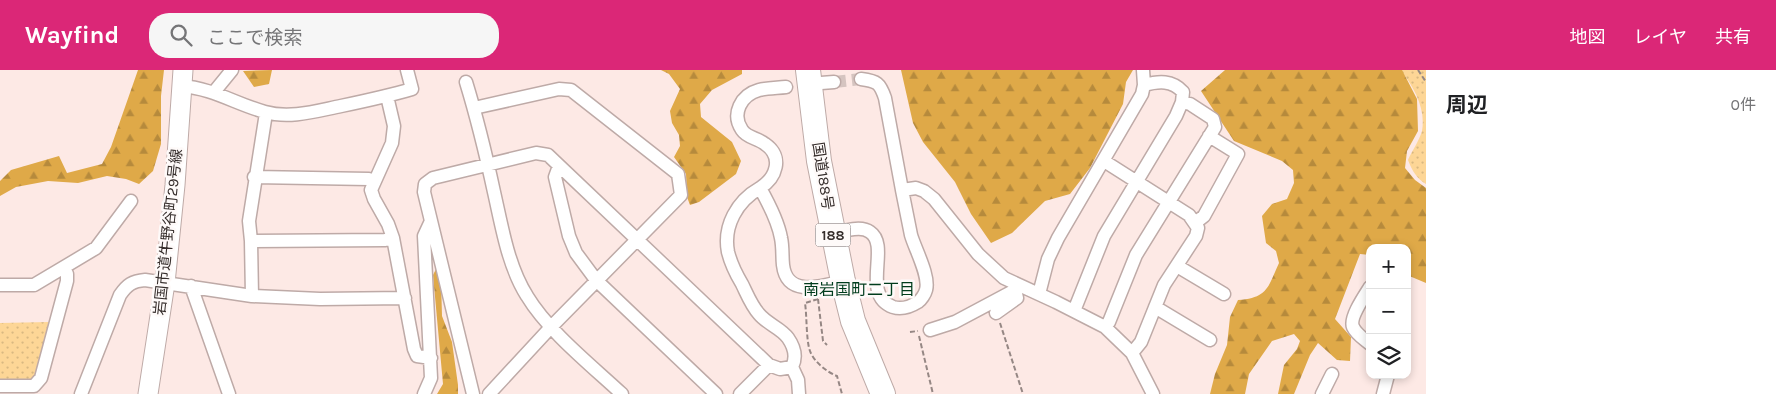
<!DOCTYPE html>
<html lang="ja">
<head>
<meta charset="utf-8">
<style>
  :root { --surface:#fff; --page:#f6f6f6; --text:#202124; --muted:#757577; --line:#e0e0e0; --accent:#db2777 }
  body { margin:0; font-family:Karla,"Noto Sans JP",sans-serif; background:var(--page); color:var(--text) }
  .controls { position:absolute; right:15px; bottom:15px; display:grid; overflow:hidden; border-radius:10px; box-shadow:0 2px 8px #0003 }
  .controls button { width:45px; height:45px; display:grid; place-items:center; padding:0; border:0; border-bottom:1px solid var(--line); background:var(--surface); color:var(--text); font:25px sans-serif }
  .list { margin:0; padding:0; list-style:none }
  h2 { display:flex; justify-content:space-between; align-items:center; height:65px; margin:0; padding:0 20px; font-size:21px }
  h2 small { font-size:16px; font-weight:400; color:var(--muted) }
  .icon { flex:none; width:28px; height:28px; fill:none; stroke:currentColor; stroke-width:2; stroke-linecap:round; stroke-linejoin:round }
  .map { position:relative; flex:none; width:1426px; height:324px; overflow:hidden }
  header { display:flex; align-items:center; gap:30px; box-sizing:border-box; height:70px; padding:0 25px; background:var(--accent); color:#fff }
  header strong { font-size:24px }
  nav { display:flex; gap:28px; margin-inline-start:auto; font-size:18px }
  .search { width:350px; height:45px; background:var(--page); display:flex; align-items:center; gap:12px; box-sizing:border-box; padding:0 18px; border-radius:20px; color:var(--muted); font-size:19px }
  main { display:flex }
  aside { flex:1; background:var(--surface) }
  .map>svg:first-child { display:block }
  .green { fill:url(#green-dots) }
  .forest { fill:url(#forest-firs) }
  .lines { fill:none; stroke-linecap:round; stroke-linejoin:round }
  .street-tunnel { stroke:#d5c4c0; stroke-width:12; stroke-dasharray:12 6; stroke-linecap:butt }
  .street-casing { stroke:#beaaa7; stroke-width:15 }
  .secondary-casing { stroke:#beaaa7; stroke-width:21 }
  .highway-casing { stroke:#beaaa7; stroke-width:26 }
  .path { stroke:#958784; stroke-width:2; stroke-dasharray:5 2.5; stroke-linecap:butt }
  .street { stroke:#fff; stroke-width:12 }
  .secondary { stroke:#fff; stroke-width:19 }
  .highway { stroke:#fff; stroke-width:24 }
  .labels { text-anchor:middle; stroke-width:5; stroke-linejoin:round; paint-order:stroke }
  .shield { fill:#fefaf9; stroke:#726b6a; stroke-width:1 }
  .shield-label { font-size:14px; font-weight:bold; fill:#362e2c }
  .street-label { font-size:15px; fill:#362e2c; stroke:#fefaf9 }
  .neighbourhood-label { font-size:16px; fill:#003c1c; stroke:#fefaf9 }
</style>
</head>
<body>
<header>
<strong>Wayfind</strong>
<div class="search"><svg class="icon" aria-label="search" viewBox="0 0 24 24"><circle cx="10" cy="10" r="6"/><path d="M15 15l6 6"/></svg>ここで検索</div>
<nav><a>地図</a><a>レイヤ</a><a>共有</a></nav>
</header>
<main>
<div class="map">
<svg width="1426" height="324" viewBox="0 0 1426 324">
  <defs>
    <pattern id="green-dots" width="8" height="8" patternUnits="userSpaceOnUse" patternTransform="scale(1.25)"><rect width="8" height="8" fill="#fdd696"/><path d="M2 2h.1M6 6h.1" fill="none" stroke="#d9b881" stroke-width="1.8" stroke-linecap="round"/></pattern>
    <pattern id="forest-firs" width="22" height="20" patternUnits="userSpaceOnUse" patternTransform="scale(1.25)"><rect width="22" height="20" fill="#dfa948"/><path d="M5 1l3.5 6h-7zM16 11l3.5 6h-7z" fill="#b68a3c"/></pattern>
  </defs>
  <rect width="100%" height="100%" fill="#fde9e5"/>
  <path class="green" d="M1401,0H1426V114C1416,108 1412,100 1408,90C1412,81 1419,71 1422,61C1426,38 1414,18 1401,0Z
    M49,252L37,307L32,311H0V253Z"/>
  <path class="forest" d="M138,0H164L161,26V74L153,101L139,114L126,109L107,106L78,113L48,111L16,117L0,126V111L11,100L59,86L67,103L102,94L111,77Z
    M272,0L269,14L254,17L243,1Z
    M661,0H742V4L712,20L700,34L701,47L732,72L741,91L736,104L699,132L690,135L687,127L686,104L674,87L680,76L679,65L672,53L670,41L680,19L669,4Z
    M901,0H1133L1126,12L1123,34L1090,98L1070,124L1045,131L1012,163L991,173L971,144L955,112L923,72L913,53Z
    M1225,0H1402L1417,29L1418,61L1407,81L1405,98L1415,110L1426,118V213L1407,205V178H1370V185L1360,184L1335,249L1351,267L1350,291L1337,290L1318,273L1310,285L1294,324H1278L1284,295L1297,279L1300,271L1294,264L1272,271L1249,304L1245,324H1210L1215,304L1227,275L1230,247L1238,230C1268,228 1268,217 1279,193L1276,181L1266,173L1262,146L1272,134L1287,129L1294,113L1293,100L1282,91L1234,71L1201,21Z
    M436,199L441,210L442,246L452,272L458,315V324H437L443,314L433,205Z"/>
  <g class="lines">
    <path class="street-tunnel" d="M834,12L861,9"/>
    <g class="street-casing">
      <path id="street" d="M861,9C877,11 880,13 885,28L902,120L916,118L924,121L934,129L978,184L1004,208L1056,232L1105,257L1132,283L1153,324
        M466,12C477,48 486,85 494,122C502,157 508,196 527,226C548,261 592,296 622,324
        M821,13L834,12
        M181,16C212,18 236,34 265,42C290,49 316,41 341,36C365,31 388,26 412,19L407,0
        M214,22L232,0
        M387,26L394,56L392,73L371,120L374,129L388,154L393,168L414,279L417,286L431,288
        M474,38L559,19L571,20L678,104L681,125L551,257L489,324
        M1104,91L1189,145L1198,158L1196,166L1164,215L1141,272L1132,283
        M559,96L555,107L569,166L576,183L596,210L716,324
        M254,107L369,109L374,111
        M760,118C776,108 784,87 765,74C758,68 747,68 742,60C731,44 741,25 759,20C767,18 777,18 786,17
        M1195,153L1204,146L1238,84L1209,66
        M833,164C843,161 861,155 870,162C891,176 860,225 893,237C902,240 910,237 918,232C921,230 925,224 926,220C930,206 915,179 911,165C908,150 905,135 902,120
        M251,171L385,170L393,168
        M1177,196L1224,224
        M0,215H34L96,178L131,131
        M191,216L229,324
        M1370,217C1365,225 1349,248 1353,257C1356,264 1364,269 1370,274
        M1039,224L1048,189L1058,168L1142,24L1144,15L1143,0
        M252,226L251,171L249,151L266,43
        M1155,237L1210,270
        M1074,241L1104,166L1176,46L1182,32L1183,22C1172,10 1159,11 1144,15
        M996,243L1017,228L1015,220
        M1105,257L1109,252L1136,185L1215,57L1213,49L1190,34L1182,32
        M930,260L955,252L1015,220L1018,216
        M792,297L798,310L799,324
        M0,316H34L41,308L67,211V204L64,198
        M81,324L120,225C127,215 132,211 145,210L252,226L320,229L405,228
        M424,324L431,308L424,166L431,151
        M473,324L424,122L425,114L433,108L536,83L548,85L769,295L780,299L792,297C797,287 795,278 788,268C781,258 767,254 759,244C751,235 747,224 742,214C736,204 731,194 728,182C723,156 737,131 760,118C769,134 778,151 781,168C783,177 782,186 783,195C787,228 822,216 843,211
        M740,324L769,295
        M1322,324L1332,304
        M1383,324L1388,305"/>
    </g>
    <g class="secondary-casing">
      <path id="secondary" d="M148,324L165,213L175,115L183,0"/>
    </g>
    <g class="highway-casing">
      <path id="highway" d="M808,0L819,91L843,211L853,251L883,324"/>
    </g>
    <path class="path" d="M1418,0L1426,12
      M818,229L805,233C807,246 806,270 810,281C814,292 827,302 837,306L842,324
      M818,229L823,271L827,275
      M1000,253L1023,324
      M910,262L918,261
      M919,266L933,324"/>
    <use href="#street" class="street"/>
    <use href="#secondary" class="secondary"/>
    <use href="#highway" class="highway"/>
  </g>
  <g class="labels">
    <rect class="shield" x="815.5" y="153.5" width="35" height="23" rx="4"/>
    <g class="shield-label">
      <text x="833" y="170">188</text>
    </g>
    <g class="street-label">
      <text transform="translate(823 106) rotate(81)" y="5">国道188号</text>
      <text transform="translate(168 162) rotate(-84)" y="5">岩国市道牛野谷町29号線</text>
    </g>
    <g class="neighbourhood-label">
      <text x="859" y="225">南岩国町二丁目</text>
    </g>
  </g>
</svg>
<div class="controls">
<button>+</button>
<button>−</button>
<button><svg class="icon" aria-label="layers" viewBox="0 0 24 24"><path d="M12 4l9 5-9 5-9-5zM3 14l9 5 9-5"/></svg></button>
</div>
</div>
<aside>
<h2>周辺<small>0件</small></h2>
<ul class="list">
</ul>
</aside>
</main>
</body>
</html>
